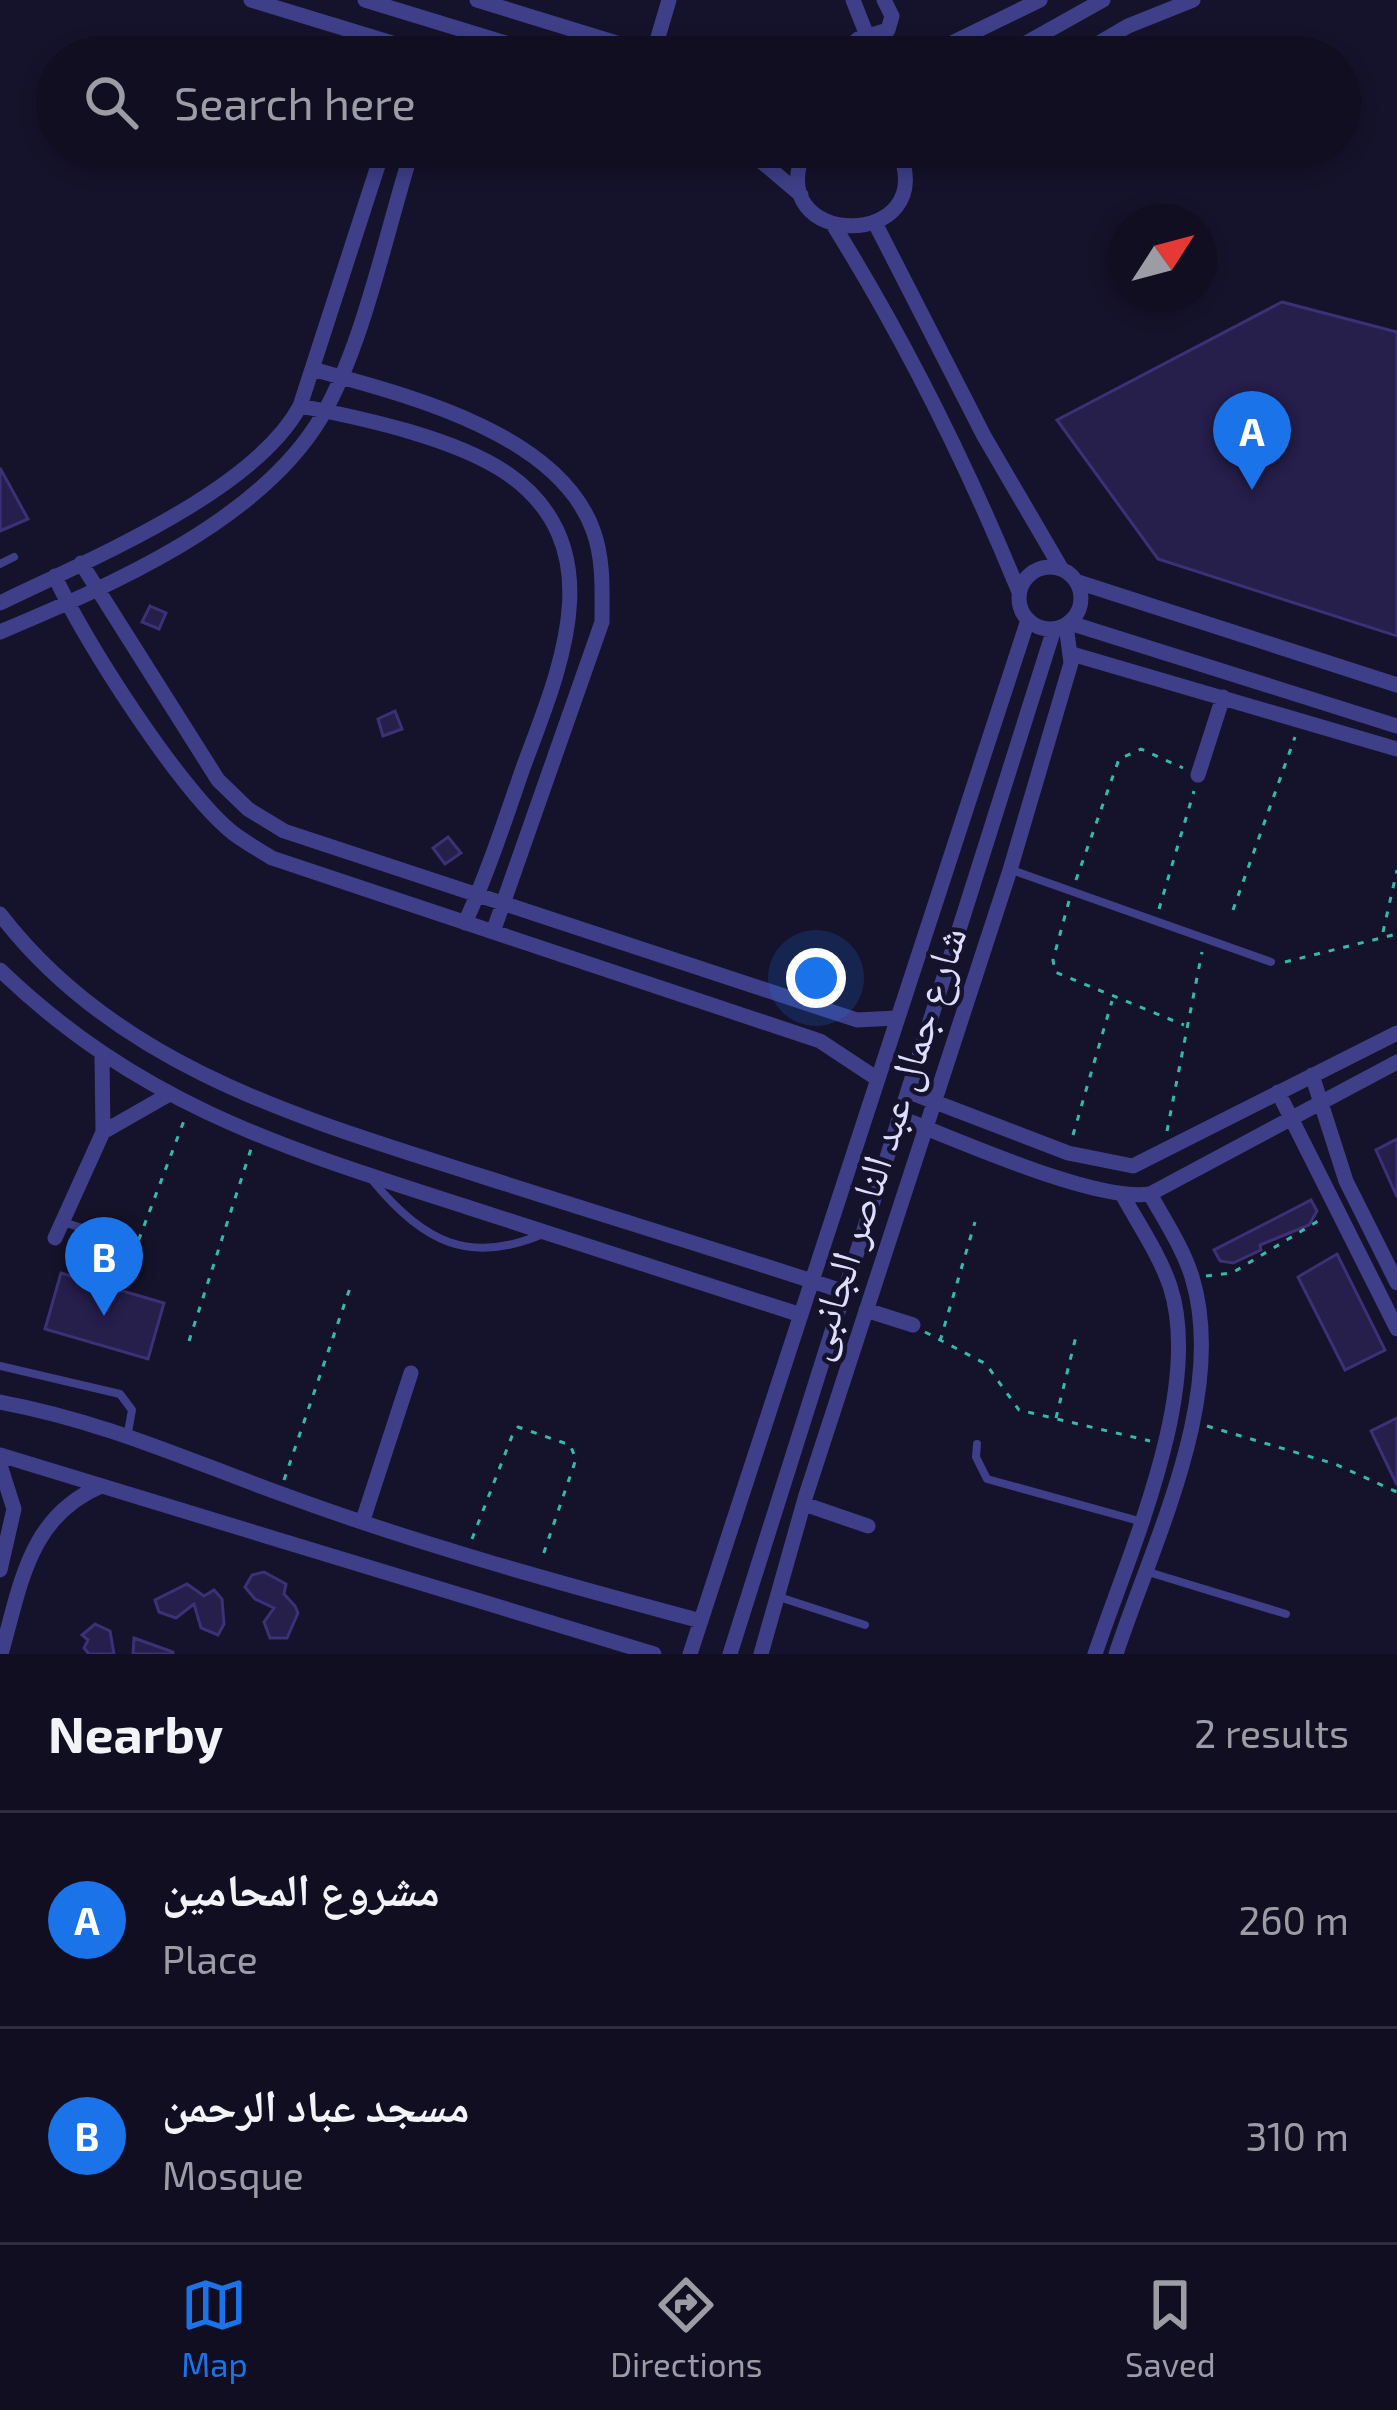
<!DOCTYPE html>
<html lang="en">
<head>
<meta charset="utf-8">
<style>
  :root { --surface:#100e20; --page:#191729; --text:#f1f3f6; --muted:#9c9ca5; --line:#302e3e; --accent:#1a73e8 }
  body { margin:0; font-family:"Exo 2","Noto Naskh Arabic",sans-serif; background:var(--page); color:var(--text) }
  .compass { position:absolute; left:1109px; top:204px; width:108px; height:108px; border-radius:50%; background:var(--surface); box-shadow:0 6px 18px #0003; rotate:54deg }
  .you { position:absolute; left:816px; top:978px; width:42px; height:42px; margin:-30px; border:9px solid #fff; border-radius:50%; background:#1a73e8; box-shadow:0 0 0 18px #1a73e833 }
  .badge { display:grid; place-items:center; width:78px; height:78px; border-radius:50%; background:var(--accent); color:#fff; font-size:39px; font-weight:700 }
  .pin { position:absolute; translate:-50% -99px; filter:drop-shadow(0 3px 6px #0008) }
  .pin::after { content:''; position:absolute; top:63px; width:42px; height:36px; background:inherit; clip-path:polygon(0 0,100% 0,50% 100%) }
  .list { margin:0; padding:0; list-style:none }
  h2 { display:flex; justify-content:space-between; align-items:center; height:156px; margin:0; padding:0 48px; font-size:51px }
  h2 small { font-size:39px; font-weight:400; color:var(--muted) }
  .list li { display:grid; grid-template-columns:78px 1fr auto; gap:36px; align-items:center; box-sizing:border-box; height:216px; padding:0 48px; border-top:3px solid var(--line) }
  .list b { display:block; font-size:45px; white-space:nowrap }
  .list p { margin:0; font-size:39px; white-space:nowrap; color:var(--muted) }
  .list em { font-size:39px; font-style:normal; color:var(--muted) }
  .icon { flex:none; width:66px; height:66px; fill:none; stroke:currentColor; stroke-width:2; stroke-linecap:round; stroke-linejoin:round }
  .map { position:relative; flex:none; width:1397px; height:1654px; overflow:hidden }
  .search { position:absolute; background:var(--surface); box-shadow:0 6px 18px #0003; left:36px; right:36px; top:36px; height:132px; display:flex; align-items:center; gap:30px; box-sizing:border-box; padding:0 42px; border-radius:66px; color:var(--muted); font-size:45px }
  .sheet { height:588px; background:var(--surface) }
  nav { display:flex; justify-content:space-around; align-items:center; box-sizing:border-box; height:168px; border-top:3px solid var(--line); background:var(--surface); font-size:33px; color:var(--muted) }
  nav a { display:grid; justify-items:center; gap:6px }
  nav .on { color:var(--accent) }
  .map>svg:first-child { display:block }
  .building { fill:#261e4b; stroke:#3c3176; stroke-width:3 }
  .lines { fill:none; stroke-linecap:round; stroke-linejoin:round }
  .path { stroke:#34baac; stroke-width:3; stroke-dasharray:6 9; stroke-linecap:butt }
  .service { stroke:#3e3f88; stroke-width:8 }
  .minor { stroke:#3e3f88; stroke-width:15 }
  .labels { text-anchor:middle; stroke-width:9; stroke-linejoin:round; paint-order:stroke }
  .street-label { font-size:42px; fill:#dfddfe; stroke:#15122b }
</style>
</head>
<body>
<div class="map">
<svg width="1397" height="1654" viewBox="0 0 1397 1654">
  <rect width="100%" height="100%" fill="#15122b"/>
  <path class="building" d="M1282,302L1397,332V636L1158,559L1057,420Z
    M0,468L28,519L0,531Z
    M150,606L166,613L159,629L142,622Z
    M395,711L402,729L383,736L378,719Z
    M448,837L461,853L445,864L433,848Z
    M1397,1139V1197L1376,1150Z
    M1311,1200L1317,1211L1309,1225L1260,1245L1261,1250L1233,1263L1220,1261L1214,1250Z
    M1337,1254L1385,1350L1345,1370L1298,1277Z
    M61,1273L164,1303L148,1359L45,1329Z
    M1397,1418V1485L1371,1431Z
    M264,1572L286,1584L284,1594L295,1606L298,1613L287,1638H270L264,1622L274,1608L255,1599L245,1587L252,1575Z
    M187,1584L204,1596L214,1590L222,1599L224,1624L218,1635L201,1628L194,1604L176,1618L159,1612L155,1600Z
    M95,1624L110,1631L114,1654H89L84,1648L88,1640L82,1635Z
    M134,1638L173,1652V1654H133Z"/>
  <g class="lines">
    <path class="path" d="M1076,880L1119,759L1141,749L1183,768
      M1069,901L1053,960L1055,972L1184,1025
      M1159,909L1194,791
      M1233,910L1295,737
      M1383,932L1397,870
      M1285,962L1397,934
      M1167,1131L1202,952
      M1073,1135L1112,1001
      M128,1268L185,1118
      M1206,1276L1232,1273L1323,1218
      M925,1332L986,1364L1019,1410L1150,1441
      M189,1341L251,1149
      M940,1341L975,1222
      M1056,1418L1077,1332
      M1207,1426L1335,1464L1397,1492
      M284,1480L351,1285
      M472,1539L512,1436L518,1427L570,1445L576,1459L542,1558"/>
    <path class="service" d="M0,564L14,557
      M1012,870L1271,962
      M373,1181C423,1242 470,1266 545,1233
      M63,1222L113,1238
      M0,1366L120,1394L132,1410L128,1432
      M977,1444L976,1457L987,1479L1139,1521
      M1145,1571L1286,1614
      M779,1597L865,1625"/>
    <path class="minor" d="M251,0L438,57
      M365,0L551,57
      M477,0L662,57
      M853,0L868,38V57
      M653,54L669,0
      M839,57L858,39L888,30L892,16L884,0
      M923,57L1040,0
      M1001,57L1103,0
      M1075,57L1128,26L1193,0
      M732,147L762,162L801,195
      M806,147C756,252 947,252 897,147
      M902,158L922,147
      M875,223L984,436L1061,568
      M834,226C906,342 967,465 1019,592
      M312,369C402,394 557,431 593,530C604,560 602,591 602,622L493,932
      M300,406C362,418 456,438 508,474C615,549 558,673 523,768C505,820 488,872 465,923
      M81,563L218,780L248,809L284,831L857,1020L896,1018
      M1019 598a31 31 0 1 1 62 0a31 31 0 1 1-62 0Z
      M55,576C81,637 182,793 233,833C245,842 259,850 272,858L820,1041L876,1078
      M1078,582L1397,685
      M0,603C88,560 254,492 300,406L384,147
      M1070,623L1397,726
      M0,632C109,586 260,522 322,416C364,344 387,228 413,147
      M1072,654L1397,749
      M1198,775L1223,697
      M0,914C117,1067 303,1119 478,1175C600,1214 722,1251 842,1291
      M0,970C142,1106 284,1148 467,1207C577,1243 688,1278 798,1314
      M1312,1075L1346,1181L1397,1283
      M909,1092L1068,1153L1133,1166L1397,1033
      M1278,1092L1397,1329
      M901,1118C958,1140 1095,1202 1150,1194L1397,1062
      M103,1132L166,1096
      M55,1238L103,1132L102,1057
      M866,1310L913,1325
      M0,1402C102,1421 183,1458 279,1493C417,1544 559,1583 701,1621
      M0,1455L654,1654
      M0,1465L14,1509L0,1570
      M804,1504L868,1526
      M363,1520L411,1373
      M1,1654C21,1585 28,1517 101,1486
      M690,1654L1028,620
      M730,1654L1054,629
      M761,1654L806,1495L1010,870L1071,663L1066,625
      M1095,1654C1129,1553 1204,1389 1170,1286C1159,1254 1139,1225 1123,1196
      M1116,1654C1153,1542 1228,1395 1192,1277C1183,1248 1165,1221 1150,1194"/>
  </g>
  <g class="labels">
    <g class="street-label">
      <text transform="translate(883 1143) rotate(-72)" y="15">شارع جمال عبد الناصر الجانبى</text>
    </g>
  </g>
</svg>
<svg class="compass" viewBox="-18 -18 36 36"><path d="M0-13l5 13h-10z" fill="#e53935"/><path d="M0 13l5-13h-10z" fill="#9c9ca5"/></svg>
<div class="you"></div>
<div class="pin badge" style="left:1252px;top:490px">A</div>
<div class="pin badge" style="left:104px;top:1316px">B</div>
<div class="search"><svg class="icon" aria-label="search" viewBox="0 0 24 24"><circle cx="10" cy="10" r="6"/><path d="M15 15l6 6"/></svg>Search here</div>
</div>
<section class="sheet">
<h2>Nearby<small>2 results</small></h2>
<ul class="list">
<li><span class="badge">A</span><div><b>مشروع المحامين</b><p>Place</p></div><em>260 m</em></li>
<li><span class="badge">B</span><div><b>مسجد عباد الرحمن</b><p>Mosque</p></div><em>310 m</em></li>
</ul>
</section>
<nav>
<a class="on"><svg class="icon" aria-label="map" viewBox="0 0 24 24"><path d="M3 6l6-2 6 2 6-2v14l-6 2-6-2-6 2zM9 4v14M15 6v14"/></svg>Map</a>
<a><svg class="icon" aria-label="directions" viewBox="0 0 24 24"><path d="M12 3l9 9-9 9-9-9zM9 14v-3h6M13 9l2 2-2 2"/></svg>Directions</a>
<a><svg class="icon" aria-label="saved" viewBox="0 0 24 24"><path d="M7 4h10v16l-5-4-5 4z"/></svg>Saved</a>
</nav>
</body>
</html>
